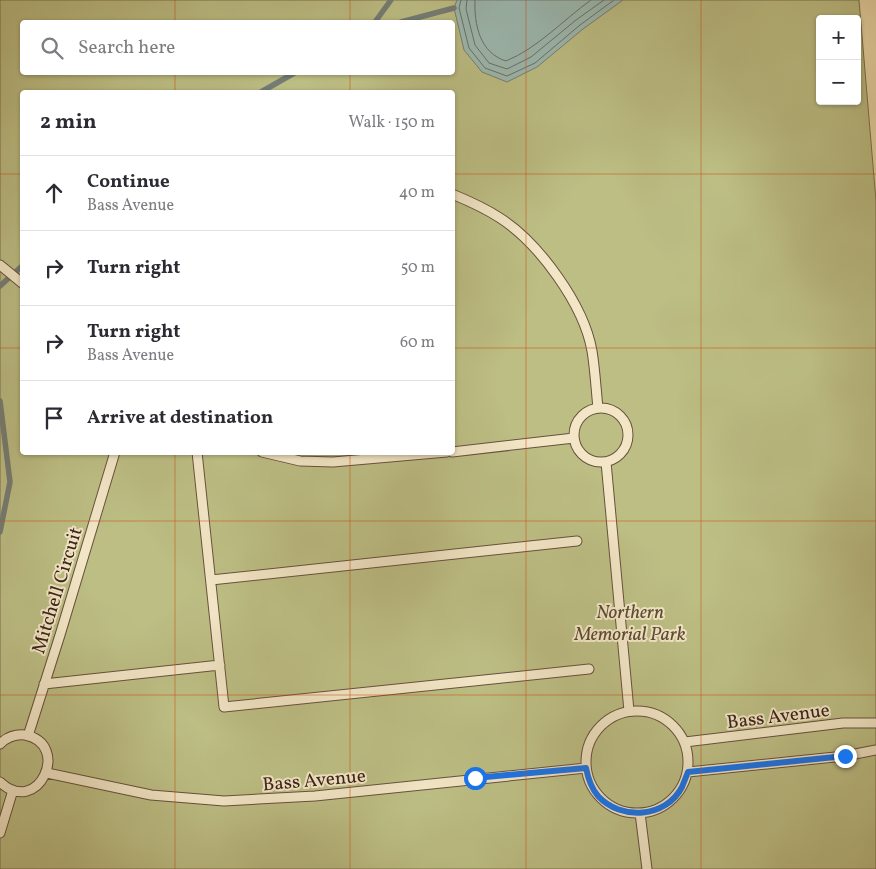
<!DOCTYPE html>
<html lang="en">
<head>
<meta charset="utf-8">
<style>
  :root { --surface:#fff; --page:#f2f2f3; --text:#2b2b33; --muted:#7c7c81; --line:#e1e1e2 }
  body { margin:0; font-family:Vollkorn,serif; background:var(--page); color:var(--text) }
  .controls { position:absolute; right:15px; top:15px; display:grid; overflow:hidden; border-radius:5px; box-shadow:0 1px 4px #0004 }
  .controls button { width:45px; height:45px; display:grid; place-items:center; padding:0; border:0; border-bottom:1px solid var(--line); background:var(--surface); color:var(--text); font:25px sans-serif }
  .stop { position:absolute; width:15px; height:15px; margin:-11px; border:4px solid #1a73e8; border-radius:50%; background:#fff }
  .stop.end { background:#1a73e8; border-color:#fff; box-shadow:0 1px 5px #0008 }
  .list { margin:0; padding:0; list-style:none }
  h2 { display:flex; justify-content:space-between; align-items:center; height:65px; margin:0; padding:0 20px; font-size:21px }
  h2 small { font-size:16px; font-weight:400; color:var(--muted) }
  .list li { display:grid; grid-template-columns:32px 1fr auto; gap:15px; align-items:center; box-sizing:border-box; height:75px; padding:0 20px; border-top:1px solid var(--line) }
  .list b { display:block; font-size:19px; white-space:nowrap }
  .list p { margin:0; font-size:16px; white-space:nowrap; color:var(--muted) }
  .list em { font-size:16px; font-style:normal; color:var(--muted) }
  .icon { flex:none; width:28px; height:28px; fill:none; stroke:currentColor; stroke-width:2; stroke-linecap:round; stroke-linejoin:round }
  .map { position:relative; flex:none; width:876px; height:869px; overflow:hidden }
  .search { position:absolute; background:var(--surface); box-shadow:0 1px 4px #0004; left:20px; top:20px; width:435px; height:55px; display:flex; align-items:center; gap:12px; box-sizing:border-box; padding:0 18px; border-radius:5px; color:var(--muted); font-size:19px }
  .panel { position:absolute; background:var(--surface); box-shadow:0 1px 4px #0004; left:20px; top:90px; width:435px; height:365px; border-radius:5px }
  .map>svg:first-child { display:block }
  .green { fill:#bcbe84; stroke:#7c704f; fill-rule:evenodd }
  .water { fill:#9bb9b1; stroke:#757d75 }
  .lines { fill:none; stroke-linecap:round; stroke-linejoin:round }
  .shore { stroke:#6c6e66; stroke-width:1 }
  .stream { stroke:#757d75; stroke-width:5.5 }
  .service-casing { stroke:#68503e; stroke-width:11 }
  .service { stroke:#f2e6c6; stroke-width:9 }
  .route { stroke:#1a73e8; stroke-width:6 }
  .grid { fill:none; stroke:#ce510e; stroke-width:1; stroke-opacity:0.55 }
  .labels { text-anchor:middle; stroke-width:4; stroke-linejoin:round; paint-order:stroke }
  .street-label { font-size:19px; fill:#3c231a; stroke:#f2e6c6 }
  .park-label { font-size:19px; font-style:italic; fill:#5c4a34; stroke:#f2e6c6 }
</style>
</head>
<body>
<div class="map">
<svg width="876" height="869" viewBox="0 0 876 869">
  <rect width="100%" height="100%" fill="#ebd9a8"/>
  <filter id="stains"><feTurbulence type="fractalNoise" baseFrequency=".004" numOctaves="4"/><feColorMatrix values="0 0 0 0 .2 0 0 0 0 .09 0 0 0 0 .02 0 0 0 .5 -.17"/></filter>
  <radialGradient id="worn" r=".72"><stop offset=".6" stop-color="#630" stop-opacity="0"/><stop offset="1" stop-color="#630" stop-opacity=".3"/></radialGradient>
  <path class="green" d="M0,0H859L876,201V869H0ZM820,19H857V101H820ZM22,22H452V72H22ZM22,92H452V452H22Z"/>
  <path class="water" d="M457,0H623L583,29L537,67L507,82L482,72L464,50L454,8Z"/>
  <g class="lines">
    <path class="shore" d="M461,0L459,8L469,48L485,68L507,76L535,63L580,25L614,0
      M467,0L466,9L475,45L489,63L507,69L531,57L576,20L604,0
      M475,0C474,25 480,53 506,61C538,48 563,20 591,0"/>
    <path class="stream" d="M375,22L391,0
      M401,22L454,8
      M261,92L296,72
      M0,286L22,266
      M0,401L10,482L0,532"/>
    <g class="service-casing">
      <path id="service" d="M452,194C469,201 485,208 500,218C539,243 584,305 592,351C595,369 596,389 598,408
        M0,265L22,283
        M574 435a27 27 0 1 1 54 0a27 27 0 1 1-54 0Z
        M197,452L224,707L589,669
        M262,452L300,461L333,462L447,452
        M452,452L574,438
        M606,462L629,711
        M211,580L577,541
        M44,684L220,665
        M586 762a51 51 0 1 1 102 0a51 51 0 1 1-102 0Z
        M28,736L60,635L115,452
        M685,742L843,723H876
        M0,744C7,737 15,734 25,735C72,744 38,818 0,782
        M688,772L845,756L876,750
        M47,773L151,795L224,801L315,796L586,768
        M640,813L647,869
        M0,833L13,790"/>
    </g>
    <use href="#service" class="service"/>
  </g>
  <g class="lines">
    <path class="route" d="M475,778L586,768C588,778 591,788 598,796C621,821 666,818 682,787C684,782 686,777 688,772L845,756"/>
  </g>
  <path class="grid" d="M175,0V22M350,0V22M526,0V869M701,0V869M175,72V92M350,72V92M0,174H22M452,174H876M0,348H22M452,348H876M175,452V869M350,452V869M0,521H876M0,695H876"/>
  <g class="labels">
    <g class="street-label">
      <text transform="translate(56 590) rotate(-73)" y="7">Mitchell Circuit</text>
      <text transform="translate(778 715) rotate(-7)" y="7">Bass Avenue</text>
      <text transform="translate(314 779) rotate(-5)" y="7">Bass Avenue</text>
    </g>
    <g class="park-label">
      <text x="630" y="618">Northern<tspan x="630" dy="22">Memorial Park</tspan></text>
    </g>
  </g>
  <rect width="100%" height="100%" filter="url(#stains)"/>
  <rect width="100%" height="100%" fill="url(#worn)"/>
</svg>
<div class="controls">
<button>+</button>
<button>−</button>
</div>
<div class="stop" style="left:475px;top:778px"></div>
<div class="stop end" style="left:845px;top:756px"></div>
<div class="search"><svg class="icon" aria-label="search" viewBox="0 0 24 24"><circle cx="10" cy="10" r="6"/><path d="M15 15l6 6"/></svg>Search here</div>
<section class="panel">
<h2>2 min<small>Walk · 150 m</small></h2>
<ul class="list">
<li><svg class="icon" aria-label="ahead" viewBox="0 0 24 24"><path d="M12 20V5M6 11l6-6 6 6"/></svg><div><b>Continue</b><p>Bass Avenue</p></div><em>40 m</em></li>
<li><svg class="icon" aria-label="right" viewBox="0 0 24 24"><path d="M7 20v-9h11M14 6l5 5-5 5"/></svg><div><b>Turn right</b></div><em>50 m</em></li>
<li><svg class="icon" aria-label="right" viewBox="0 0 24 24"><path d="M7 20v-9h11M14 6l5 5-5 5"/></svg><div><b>Turn right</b><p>Bass Avenue</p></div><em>60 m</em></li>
<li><svg class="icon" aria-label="arrive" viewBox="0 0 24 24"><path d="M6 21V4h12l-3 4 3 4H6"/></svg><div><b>Arrive at destination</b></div></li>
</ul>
</section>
</div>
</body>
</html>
